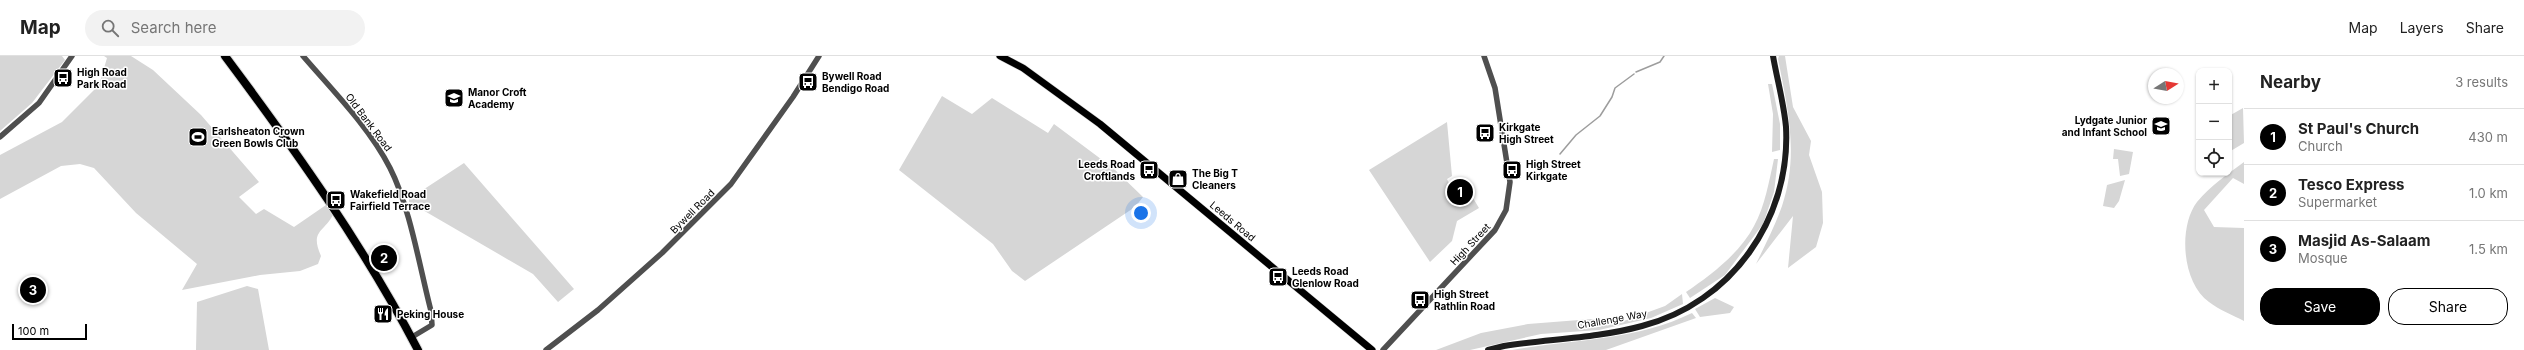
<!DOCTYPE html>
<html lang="en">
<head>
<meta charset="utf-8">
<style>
  :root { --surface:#fff; --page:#f2f2f2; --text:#222; --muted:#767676; --line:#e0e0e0; --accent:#000 }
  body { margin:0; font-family:Inter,sans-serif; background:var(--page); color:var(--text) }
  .controls { position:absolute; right:12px; top:12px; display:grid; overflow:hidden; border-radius:8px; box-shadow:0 1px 3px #0004 }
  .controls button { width:36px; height:36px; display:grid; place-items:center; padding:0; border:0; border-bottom:1px solid var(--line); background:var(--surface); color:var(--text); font:20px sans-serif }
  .compass { position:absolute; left:2148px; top:12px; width:36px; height:36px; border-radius:50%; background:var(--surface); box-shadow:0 1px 3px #0004; rotate:79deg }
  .scale { position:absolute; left:12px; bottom:10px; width:75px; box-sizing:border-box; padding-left:4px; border:2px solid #000; border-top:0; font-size:11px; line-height:14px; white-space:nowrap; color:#000; -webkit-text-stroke:3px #fff; paint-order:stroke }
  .you { position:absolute; left:1141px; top:157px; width:14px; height:14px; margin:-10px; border:3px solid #fff; border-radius:50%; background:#1a73e8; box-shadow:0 0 0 6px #1a73e833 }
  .badge { display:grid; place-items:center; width:26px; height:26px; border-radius:50%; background:var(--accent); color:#fff; font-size:13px; font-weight:700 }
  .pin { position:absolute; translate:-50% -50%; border:2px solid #fff; box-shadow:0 1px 4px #0006 }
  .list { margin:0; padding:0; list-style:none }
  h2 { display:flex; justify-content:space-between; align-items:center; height:52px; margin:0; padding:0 16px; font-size:17px }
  h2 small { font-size:13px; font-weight:400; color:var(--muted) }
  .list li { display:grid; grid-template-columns:26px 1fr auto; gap:12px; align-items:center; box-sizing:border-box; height:56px; padding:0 16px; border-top:1px solid var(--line) }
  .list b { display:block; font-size:15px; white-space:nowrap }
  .list p { margin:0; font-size:13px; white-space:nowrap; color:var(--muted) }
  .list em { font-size:13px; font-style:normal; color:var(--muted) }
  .actions { display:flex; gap:8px; padding:12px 16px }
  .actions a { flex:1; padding:9px 0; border:1px solid var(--accent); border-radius:16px; text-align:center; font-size:14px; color:var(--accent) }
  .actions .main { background:var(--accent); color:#fff }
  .icon { flex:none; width:22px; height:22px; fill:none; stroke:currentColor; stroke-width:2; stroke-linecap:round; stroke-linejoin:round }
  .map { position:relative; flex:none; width:2244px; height:294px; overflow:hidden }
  header { display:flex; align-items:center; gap:24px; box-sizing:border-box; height:56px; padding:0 20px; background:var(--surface); border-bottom:1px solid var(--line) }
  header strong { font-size:19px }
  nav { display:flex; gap:22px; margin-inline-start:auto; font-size:14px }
  .search { width:280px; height:36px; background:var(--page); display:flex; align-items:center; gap:10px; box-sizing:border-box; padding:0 14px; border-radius:22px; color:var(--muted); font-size:15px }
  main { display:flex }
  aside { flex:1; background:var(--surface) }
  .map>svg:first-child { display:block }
  .green { fill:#d6d6d6 }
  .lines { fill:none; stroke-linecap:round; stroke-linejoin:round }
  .stream { stroke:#9d9d9d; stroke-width:1.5 }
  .primary-casing { stroke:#dbdbdb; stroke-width:8 }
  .trunk-casing { stroke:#dbdbdb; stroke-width:10 }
  .tertiary { stroke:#4f4f4f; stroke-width:5.5 }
  .secondary { stroke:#1c1c1c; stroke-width:6 }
  .primary { stroke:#000; stroke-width:7 }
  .trunk { stroke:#000; stroke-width:8 }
  .labels { text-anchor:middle; stroke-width:3; stroke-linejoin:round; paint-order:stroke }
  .poi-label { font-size:10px; font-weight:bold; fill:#000; stroke:#fff; text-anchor:start }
  .street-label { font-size:10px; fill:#000; stroke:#fff }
</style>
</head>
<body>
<header>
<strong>Map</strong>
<div class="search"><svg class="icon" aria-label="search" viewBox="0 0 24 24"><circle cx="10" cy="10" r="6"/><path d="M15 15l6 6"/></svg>Search here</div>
<nav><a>Map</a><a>Layers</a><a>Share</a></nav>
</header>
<main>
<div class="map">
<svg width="2244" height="294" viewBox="0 0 2244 294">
  <rect width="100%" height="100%" fill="#fff"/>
  <path class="green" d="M0,0H62L65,4L32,47L0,75Z
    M104,0H131L153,14L201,59L259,126L239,141L256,158L264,153L294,171L326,149L333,159C323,177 310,175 321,200L318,208L300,215L260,219L182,234L197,208L136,157L94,112L80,108L61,110L0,143V99L62,66L99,29L107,2Z
    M1779,0H1785L1793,51L1811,85L1809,99L1822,136L1823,167L1816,191L1788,212L1793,160L1756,208C1765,189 1775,170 1782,150C1799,100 1788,53 1778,3Z
    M1768,28H1772L1780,68V94L1772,96L1773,58Z
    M942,40L972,58L992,42L1048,77L1054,68L1113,112L1143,141L1135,151L1025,225L1012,215L993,188L899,114Z
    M2243,52L2244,87L2229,96V60Z
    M1447,66L1452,120L1447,123L1459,147L1473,142L1479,152L1457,165L1452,185L1430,206L1369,114Z
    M2114,93L2133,96L2129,118L2120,120L2118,103H2113Z
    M1774,103H1778L1774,136L1763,168L1725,219L1690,242L1686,236C1711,219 1740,197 1754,170C1765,150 1769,125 1774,103Z
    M2244,106V128L2233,122L2204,154L2214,171L2244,172V265C2233,259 2219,254 2209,246C2182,227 2178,171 2197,146C2210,130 2228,118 2244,106Z
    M464,107L574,233L558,246L533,218L409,146V143Z
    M2125,124L2119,145L2114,152L2103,150L2107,129Z
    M247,230L258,233L269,294H196L197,246Z
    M1682,238L1683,248L1651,262L1599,274L1541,278L1470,294H1436L1481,277L1528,268L1592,263L1624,265L1665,250Z
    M1715,242L1734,251L1730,257L1700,261L1695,253Z
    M1692,257L1696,262L1606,294H1512C1573,283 1635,285 1692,257Z"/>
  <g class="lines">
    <path class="stream" d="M1636,16L1660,6L1664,0
      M1560,98L1576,79L1600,60L1612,41L1615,32L1634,18"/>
    <g class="primary-casing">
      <path id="primary" d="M1000,0L1023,12L1100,68L1372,294"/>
    </g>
    <g class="trunk-casing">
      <path id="trunk" d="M225,0C296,95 363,189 418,294"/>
    </g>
    <path class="tertiary" d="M303,0C333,35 369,71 390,112C410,151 420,213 431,255L432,269L412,281
      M0,81L39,47L72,0
      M546,294L598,254L662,197L731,128L793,41L819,0
      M1383,294L1495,174L1506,154L1510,126L1495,32L1484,0"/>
    <path class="secondary" d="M1488,294L1504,290C1550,283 1598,282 1642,270C1731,247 1791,163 1786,71C1784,48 1777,23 1773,0"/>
    <use href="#primary" class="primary"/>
    <use href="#trunk" class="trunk"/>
  </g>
  <defs>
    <g id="bus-square" transform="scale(1)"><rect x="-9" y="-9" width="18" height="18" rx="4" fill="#000" stroke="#fff"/><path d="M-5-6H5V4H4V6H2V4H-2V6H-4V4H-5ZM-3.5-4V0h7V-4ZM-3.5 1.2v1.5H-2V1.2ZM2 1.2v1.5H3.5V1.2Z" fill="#fff"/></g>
    <g id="school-square" transform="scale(1)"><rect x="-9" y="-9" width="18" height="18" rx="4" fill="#000" stroke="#fff"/><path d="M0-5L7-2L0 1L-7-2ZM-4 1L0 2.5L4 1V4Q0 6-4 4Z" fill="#fff"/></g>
    <g id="stadium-square" transform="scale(1)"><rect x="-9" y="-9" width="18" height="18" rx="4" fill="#000" stroke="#fff"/><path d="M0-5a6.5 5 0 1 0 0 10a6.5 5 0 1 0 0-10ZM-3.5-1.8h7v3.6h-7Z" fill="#fff"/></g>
    <g id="shop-square" transform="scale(1)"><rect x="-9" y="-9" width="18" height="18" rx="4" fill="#000" stroke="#fff"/><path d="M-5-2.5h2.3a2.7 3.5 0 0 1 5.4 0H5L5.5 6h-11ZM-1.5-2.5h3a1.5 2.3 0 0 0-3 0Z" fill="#fff"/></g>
    <g id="restaurant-square" transform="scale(1)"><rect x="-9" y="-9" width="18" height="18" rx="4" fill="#000" stroke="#fff"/><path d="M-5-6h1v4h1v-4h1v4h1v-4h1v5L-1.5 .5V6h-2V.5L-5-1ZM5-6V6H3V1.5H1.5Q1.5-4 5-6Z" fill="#fff"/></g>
  </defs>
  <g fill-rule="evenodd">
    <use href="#bus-square" x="63" y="22"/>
    <use href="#bus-square" x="808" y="26"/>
    <use href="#school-square" x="454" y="42"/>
    <use href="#school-square" x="2161" y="70"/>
    <use href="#bus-square" x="1485" y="77"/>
    <use href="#stadium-square" x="198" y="81"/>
    <use href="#bus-square" x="1149" y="114"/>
    <use href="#bus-square" x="1512" y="114"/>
    <use href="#shop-square" x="1178" y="123"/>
    <use href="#bus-square" x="336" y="144"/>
    <use href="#bus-square" x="1278" y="221"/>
    <use href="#bus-square" x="1420" y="244"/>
    <use href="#restaurant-square" x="383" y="258"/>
  </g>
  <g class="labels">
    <g class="poi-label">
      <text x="77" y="20">High Road<tspan x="77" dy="12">Park Road</tspan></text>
      <text x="822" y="24">Bywell Road<tspan x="822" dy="12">Bendigo Road</tspan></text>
      <text x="468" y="40">Manor Croft<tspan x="468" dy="12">Academy</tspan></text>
      <text x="2147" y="68" text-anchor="end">Lydgate Junior<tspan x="2147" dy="12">and Infant School</tspan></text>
      <text x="1499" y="75">Kirkgate<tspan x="1499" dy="12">High Street</tspan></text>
      <text x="212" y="79">Earlsheaton Crown<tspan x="212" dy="12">Green Bowls Club</tspan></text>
      <text x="1135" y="112" text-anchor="end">Leeds Road<tspan x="1135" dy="12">Croftlands</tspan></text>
      <text x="1526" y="112">High Street<tspan x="1526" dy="12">Kirkgate</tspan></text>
      <text x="1192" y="121">The Big T<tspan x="1192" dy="12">Cleaners</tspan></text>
      <text x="350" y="142">Wakefield Road<tspan x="350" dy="12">Fairfield Terrace</tspan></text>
      <text x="1292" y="219">Leeds Road<tspan x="1292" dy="12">Glenlow Road</tspan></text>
      <text x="1434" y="242">High Street<tspan x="1434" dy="12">Rathlin Road</tspan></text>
      <text x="397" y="262">Peking House</text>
    </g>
    <g class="street-label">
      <text transform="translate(369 66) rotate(53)" y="4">Old Bank Road</text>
      <text transform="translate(692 155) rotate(-45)" y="4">Bywell Road</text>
      <text transform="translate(1233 165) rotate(40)" y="4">Leeds Road</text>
      <text transform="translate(1470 188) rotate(-47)" y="4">High Street</text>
      <text transform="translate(1612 263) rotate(-10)" y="4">Challenge Way</text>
    </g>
  </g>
</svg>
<div class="controls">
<button>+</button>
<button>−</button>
<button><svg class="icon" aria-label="locate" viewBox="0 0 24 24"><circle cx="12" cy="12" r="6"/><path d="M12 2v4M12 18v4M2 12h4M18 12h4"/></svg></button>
</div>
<svg class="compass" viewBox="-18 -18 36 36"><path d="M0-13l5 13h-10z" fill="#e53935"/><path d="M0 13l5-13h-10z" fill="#767676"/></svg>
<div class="scale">100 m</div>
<div class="you"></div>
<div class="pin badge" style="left:1460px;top:136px">1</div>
<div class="pin badge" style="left:384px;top:202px">2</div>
<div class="pin badge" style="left:33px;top:234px">3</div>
</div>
<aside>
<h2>Nearby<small>3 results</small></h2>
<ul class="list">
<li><span class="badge">1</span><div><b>St Paul's Church</b><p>Church</p></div><em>430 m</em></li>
<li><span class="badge">2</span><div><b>Tesco Express</b><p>Supermarket</p></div><em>1.0 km</em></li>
<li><span class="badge">3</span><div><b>Masjid As-Salaam</b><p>Mosque</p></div><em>1.5 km</em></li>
</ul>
<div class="actions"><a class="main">Save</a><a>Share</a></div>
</aside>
</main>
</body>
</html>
